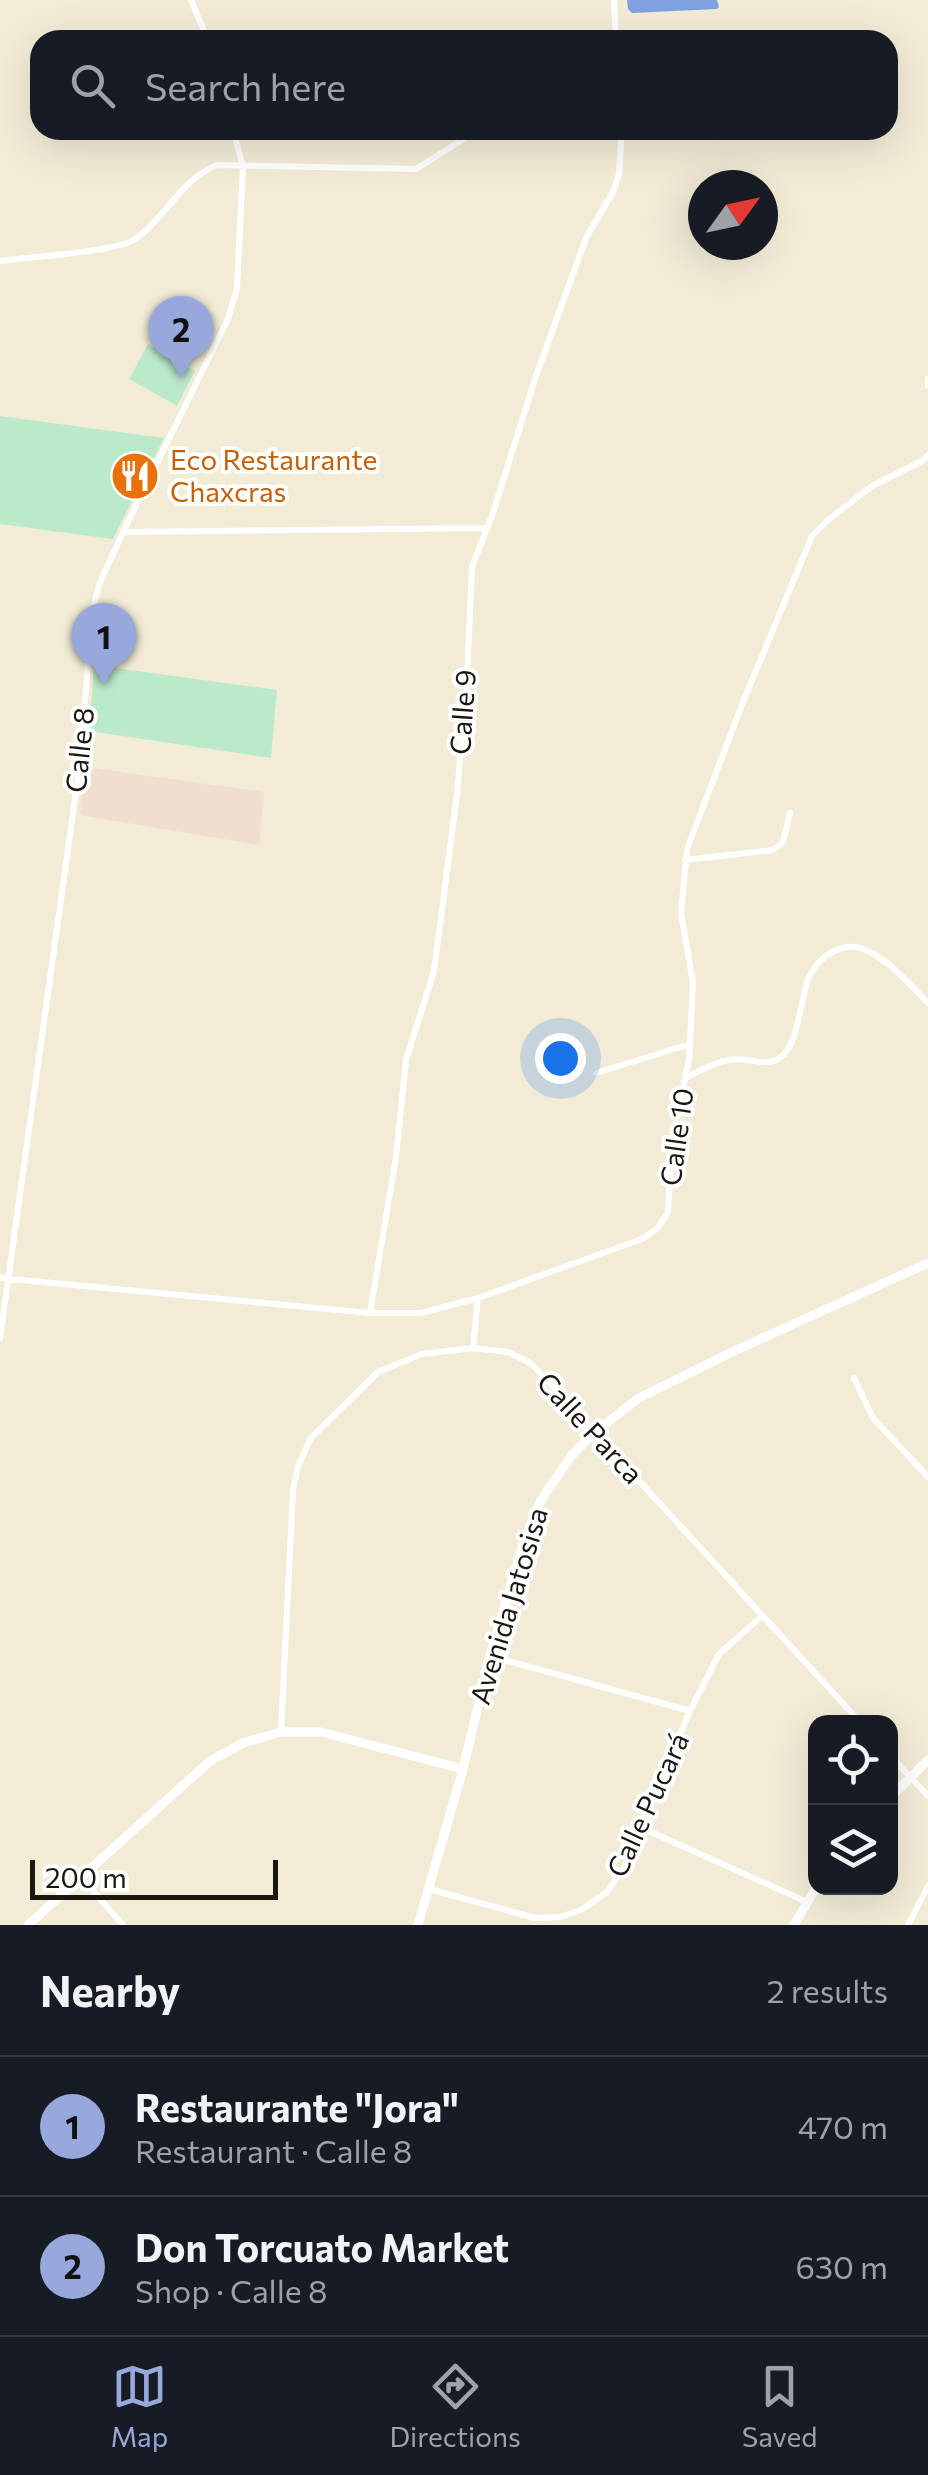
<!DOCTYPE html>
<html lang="en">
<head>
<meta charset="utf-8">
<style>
  :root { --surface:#171b24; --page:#20242c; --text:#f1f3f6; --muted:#9ea1a6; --line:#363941; --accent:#96a8dc }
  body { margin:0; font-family:Commissioner,sans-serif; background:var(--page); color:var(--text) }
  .controls { position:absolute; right:30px; bottom:30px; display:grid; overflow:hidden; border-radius:20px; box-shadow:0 10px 40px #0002 }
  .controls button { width:90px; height:90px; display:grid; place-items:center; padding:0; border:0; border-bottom:2px solid var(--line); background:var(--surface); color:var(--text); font:50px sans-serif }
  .compass { position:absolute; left:688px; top:170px; width:90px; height:90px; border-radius:50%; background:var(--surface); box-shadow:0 10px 40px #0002; rotate:57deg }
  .scale { position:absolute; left:30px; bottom:25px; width:248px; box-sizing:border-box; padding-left:10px; border:5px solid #191710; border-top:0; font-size:28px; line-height:35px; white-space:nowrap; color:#191710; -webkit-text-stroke:8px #fff; paint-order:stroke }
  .you { position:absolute; left:560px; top:1058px; width:35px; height:35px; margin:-25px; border:8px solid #fff; border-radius:50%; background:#1a73e8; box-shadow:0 0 0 15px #1a73e833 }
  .badge { display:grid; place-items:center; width:65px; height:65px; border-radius:50%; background:var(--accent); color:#111; font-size:32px; font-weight:700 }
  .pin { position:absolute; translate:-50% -82px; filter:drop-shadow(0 2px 5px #0008) }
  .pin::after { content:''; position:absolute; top:52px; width:35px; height:30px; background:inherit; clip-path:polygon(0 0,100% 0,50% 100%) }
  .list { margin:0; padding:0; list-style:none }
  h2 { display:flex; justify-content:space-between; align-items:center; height:130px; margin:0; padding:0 40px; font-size:42px }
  h2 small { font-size:32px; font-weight:400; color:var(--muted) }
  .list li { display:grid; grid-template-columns:65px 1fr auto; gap:30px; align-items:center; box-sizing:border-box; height:140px; padding:0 40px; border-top:2px solid var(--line) }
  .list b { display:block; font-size:38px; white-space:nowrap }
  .list p { margin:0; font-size:32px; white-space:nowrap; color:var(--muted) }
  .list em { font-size:32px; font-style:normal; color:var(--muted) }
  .icon { flex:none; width:55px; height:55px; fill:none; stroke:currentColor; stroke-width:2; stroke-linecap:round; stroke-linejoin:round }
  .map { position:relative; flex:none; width:928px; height:1925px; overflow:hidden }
  .search { position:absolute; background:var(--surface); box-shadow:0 10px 40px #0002; left:30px; right:30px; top:30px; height:110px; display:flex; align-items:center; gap:25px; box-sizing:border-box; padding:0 35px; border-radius:30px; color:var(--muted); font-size:38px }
  .sheet { height:410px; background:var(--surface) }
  nav { display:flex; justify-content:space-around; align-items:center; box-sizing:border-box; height:140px; border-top:2px solid var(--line); background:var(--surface); font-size:28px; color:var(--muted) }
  nav a { display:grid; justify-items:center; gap:5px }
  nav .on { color:var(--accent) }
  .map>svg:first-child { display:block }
  .industrial { fill:#f1dece }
  .green { fill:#bde9cb }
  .water { fill:#80a2e1 }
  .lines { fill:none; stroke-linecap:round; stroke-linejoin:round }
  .street { stroke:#fff; stroke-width:6 }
  .secondary { stroke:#fff; stroke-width:9 }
  .labels { text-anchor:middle; stroke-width:8; stroke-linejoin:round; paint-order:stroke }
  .food-label { font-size:28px; fill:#c56008; stroke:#fff; text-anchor:start }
  .street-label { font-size:28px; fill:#191710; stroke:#fff }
</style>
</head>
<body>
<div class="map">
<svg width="928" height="1925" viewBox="0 0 928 1925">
  <rect width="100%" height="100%" fill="#f2ecd7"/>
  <path class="industrial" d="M85,767L264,792L259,845L80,815Z"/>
  <path class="green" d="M148,344L195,371L177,406L129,379Z
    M0,416L164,438L113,539L0,524Z
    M94,665L277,690L271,758L89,731Z"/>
  <path class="water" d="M627,0H717L719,7L717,9L632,13L628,9Z"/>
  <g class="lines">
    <path class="street" d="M191,0L208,40
      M614,0L616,40
      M0,261C28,257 119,252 137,238C166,216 183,178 217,165L416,169L478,130
      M928,379V386
      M124,532L487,528
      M685,860L773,850L783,842L790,813
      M596,1073L690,1044
      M686,1078C699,1071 713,1063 728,1060C745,1056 766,1068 780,1058C794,1048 797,1024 801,1009C803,1000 805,988 808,979C819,955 845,938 870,952C892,963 911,986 928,1003
      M0,1278L370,1313H421L478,1298L642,1239L658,1228L668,1212L672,1140L689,1060L693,983L681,913L687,849L743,702L812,536L828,520L872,486L924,460L928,455
      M370,1313L396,1157L406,1060L434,971L457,794L467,679L472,567L493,513L536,376L586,238L613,192L619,174L622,130
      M0,1338L79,770L93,608L99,585L123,532L228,319L237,288L243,166L233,130
      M473,1348L478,1298
      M854,1378L873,1418L928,1477
      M490,1656L690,1711
      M281,1732L293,1490L298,1466L311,1438L378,1372L422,1354L473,1348L508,1352L532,1364L860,1722
      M890,1755L928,1796
      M642,1828L807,1902
      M81,1877L123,1925
      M429,1889L535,1918L560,1917L581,1910L606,1893L624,1868L690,1711L719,1654L762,1616
      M908,1925L928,1886"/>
    <path class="secondary" d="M890,1798L928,1760
      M28,1925L210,1761L243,1743L281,1732H321L463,1769
      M418,1925L463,1769L490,1656L522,1547L541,1500L572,1455L595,1432L639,1398L732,1352L928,1263
      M794,1925L816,1888"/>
  </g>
  <defs>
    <g id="restaurant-disc" transform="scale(2.5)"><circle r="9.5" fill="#e8710a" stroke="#fff"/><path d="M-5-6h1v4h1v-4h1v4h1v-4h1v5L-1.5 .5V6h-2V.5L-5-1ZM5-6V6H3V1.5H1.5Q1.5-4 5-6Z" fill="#fff"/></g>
  </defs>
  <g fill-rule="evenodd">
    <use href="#restaurant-disc" x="135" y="476"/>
  </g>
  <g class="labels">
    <g class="food-label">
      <text x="170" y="470">Eco Restaurante<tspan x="170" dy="32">Chaxcras</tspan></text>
    </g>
    <g class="street-label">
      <text transform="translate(463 712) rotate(-86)" y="10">Calle 9</text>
      <text transform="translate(80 750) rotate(-84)" y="10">Calle 8</text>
      <text transform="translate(677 1137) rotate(-82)" y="10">Calle 10</text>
      <text transform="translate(590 1428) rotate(47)" y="10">Calle Parca</text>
      <text transform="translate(509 1606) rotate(-73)" y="10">Avenida Jatosisa</text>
      <text transform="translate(648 1805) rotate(-65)" y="10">Calle Pucará</text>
    </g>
  </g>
</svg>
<div class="controls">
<button><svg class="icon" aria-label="locate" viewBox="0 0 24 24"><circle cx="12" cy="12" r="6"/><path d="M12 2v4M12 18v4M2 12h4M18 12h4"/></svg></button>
<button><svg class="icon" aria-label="layers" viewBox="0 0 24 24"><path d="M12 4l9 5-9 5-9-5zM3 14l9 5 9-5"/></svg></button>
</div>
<svg class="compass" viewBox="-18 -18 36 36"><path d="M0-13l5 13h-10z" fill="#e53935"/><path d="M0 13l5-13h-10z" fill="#9ea1a6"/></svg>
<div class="scale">200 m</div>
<div class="you"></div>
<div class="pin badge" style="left:104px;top:685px">1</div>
<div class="pin badge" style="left:181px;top:378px">2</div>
<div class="search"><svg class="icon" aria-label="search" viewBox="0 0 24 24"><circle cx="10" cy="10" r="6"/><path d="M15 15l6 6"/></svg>Search here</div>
</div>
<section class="sheet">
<h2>Nearby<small>2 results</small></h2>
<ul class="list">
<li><span class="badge">1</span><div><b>Restaurante &quot;Jora&quot;</b><p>Restaurant · Calle 8</p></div><em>470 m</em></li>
<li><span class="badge">2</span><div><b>Don Torcuato Market</b><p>Shop · Calle 8</p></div><em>630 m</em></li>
</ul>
</section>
<nav>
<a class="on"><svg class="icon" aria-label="map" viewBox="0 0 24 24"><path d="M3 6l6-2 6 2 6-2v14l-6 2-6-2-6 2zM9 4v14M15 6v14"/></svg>Map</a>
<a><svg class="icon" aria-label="directions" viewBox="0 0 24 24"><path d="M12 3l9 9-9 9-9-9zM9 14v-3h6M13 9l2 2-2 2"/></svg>Directions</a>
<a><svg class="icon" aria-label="saved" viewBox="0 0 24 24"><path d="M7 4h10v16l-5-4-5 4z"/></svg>Saved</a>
</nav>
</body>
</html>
